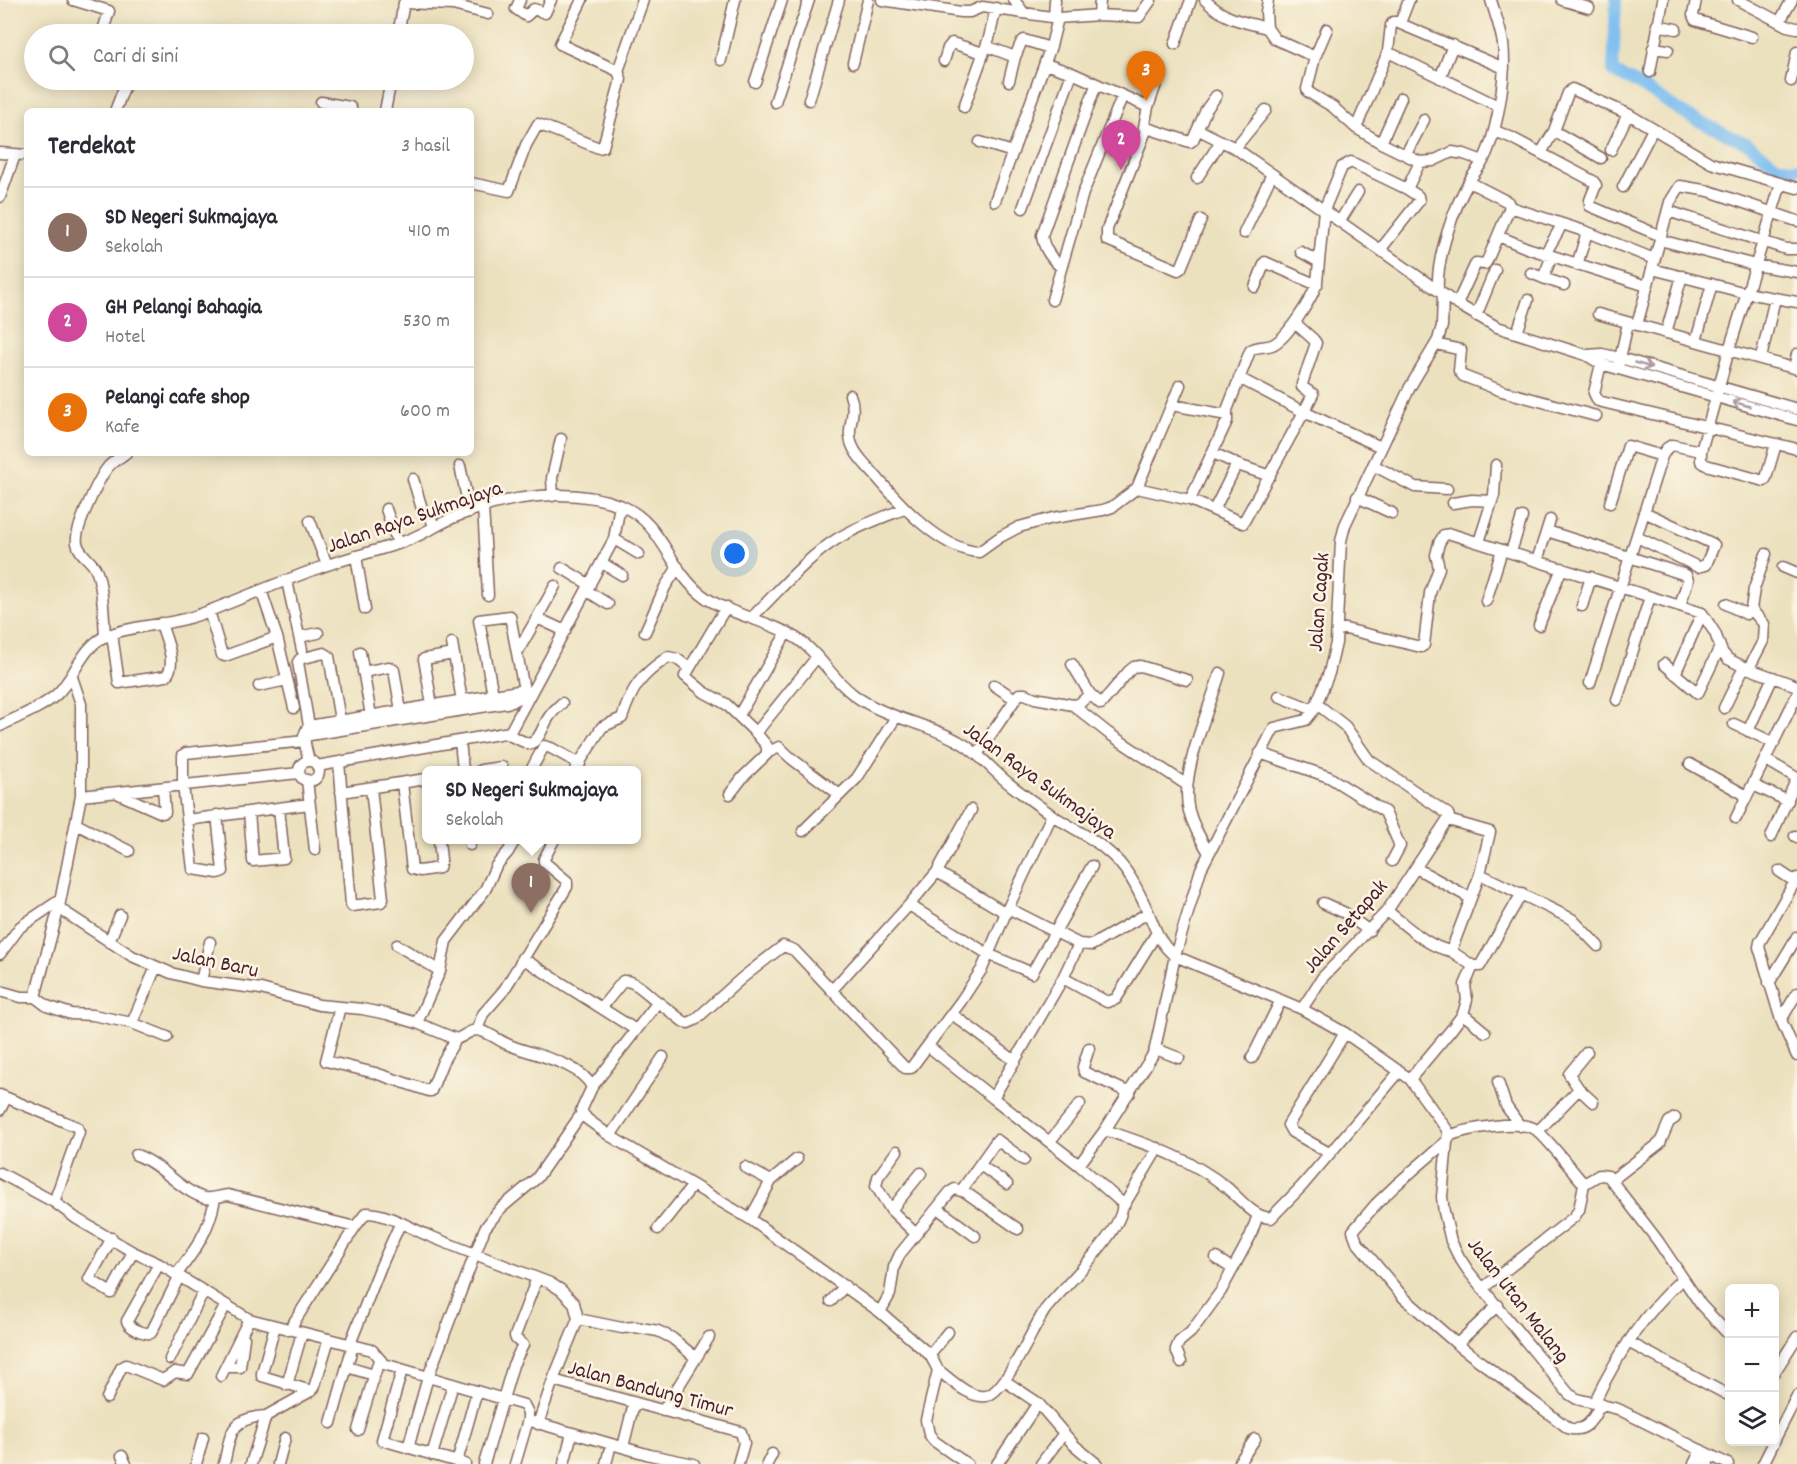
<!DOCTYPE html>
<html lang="id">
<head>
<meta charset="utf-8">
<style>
  :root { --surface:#fff; --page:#f2f2f3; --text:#2b2b33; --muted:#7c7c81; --line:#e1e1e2; --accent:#1f6fb2 }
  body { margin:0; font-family:Dekko,sans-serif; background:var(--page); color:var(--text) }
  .controls { position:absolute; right:18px; bottom:18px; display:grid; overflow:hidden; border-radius:9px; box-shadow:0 3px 15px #0003 }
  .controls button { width:54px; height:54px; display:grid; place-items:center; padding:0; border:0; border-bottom:2px solid var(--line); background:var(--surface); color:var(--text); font:30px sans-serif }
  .you { position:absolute; left:735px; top:554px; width:21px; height:21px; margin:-15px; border:4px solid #fff; border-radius:50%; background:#1a73e8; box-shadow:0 0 0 9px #1a73e833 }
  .badge { display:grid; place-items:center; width:39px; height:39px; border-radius:50%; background:var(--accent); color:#fff; font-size:20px; font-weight:700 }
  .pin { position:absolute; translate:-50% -50px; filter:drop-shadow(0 2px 3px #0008) }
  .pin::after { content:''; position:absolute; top:32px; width:21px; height:18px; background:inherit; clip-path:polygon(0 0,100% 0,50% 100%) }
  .popup { position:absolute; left:422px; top:766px; width:219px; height:78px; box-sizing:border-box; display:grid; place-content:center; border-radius:9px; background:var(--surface); filter:drop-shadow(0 2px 4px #0005); font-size:20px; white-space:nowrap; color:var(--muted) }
  .popup b { font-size:22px; color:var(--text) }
  .popup::after { content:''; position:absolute; left:50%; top:100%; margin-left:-12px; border:12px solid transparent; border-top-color:var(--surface) }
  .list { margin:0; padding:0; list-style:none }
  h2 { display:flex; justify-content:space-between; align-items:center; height:78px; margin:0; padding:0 24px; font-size:26px }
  h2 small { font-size:20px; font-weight:400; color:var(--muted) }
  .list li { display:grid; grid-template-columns:39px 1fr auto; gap:18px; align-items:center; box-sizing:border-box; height:90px; padding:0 24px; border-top:2px solid var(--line) }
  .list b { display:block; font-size:22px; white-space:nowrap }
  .list p { margin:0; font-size:20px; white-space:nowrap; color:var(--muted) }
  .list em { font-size:20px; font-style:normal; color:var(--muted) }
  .icon { flex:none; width:33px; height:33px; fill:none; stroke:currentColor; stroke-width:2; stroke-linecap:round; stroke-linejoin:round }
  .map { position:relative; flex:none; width:1797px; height:1464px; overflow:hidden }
  .search { position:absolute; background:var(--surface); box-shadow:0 3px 15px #0003; left:24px; top:24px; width:450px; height:66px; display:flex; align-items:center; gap:15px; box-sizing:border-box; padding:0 21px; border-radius:33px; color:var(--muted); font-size:22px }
  .panel { position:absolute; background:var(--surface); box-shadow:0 3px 15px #0003; left:24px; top:108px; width:450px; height:348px; border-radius:9px }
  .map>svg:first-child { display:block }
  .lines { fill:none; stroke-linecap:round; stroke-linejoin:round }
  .river { stroke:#79bdf0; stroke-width:12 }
  .minor-casing { stroke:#83635e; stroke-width:13 }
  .minor { stroke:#fff; stroke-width:10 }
  .oneway { stroke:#ae9aa0 }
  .labels { text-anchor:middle; stroke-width:5; stroke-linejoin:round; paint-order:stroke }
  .street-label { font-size:22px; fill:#4a1f2b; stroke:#fcf5e5 }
</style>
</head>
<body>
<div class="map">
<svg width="1797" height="1464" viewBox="0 0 1797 1464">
  <rect width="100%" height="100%" fill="#fcf5e5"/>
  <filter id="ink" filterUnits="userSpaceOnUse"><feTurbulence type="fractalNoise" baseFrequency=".0167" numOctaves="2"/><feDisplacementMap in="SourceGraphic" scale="12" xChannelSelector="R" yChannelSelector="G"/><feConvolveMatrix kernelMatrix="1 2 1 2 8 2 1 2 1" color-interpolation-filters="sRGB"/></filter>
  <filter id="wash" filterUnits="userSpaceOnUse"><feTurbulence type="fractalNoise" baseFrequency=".008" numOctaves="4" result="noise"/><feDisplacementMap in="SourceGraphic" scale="24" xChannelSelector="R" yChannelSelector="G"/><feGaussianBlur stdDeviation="1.35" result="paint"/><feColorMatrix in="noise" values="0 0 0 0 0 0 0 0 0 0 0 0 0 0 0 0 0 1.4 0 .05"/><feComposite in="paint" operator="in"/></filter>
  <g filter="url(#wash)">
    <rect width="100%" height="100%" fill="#ece1be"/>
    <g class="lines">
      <path class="river" d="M1616,0L1613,72L1640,85L1690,117L1748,144L1778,166L1797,169"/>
    </g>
  </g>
  <g filter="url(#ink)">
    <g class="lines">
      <g class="minor-casing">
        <path id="minor" d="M73,0L109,11L102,34
          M406,0L404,3L453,5L488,14
          M520,0L516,9L526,16L534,9L545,13L551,0
          M882,0L961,12H970L982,7L1058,18L1099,15L1139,17L1151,0
          M1014,0L1024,13
          M1205,0C1225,20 1241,21 1267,28L1275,39L1315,57L1307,89L1308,92L1333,107L1356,128L1381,143L1420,162L1433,161L1452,152L1464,154L1483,161
          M1562,0L1589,8
          M1696,0L1693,15L1695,20L1752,37
          M1738,0L1787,26L1797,28
          M1099,15L1100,0
          M1054,18L1055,0
          M1780,21L1792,0
          M1400,23L1409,0
          M1657,25L1676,29
          M1267,28L1266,12L1268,0
          M398,34L404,3
          M1175,44L1191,0
          M986,46L1015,57L1021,43L1024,40L1050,48
          M1653,48L1668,50
          M1388,52L1391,25L1393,22H1396L1504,68
          M1315,57L1327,29
          M721,60L735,0
          M944,61L948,48L952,43L983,53
          M853,63L868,0
          M1045,64L1072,73L1148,107L1144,127L1190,142L1193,140L1206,110L1216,96
          M618,71L643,0
          M1650,72L1663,0
          M1440,78L1453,45
          M1009,81L1015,57
          M1791,81L1797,52
          M755,82L782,0
          M809,100L839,0
          M321,102L350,107L352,111
          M775,102L809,0
          M964,107L989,38L996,8
          M1148,107L1156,84
          M115,111L127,80
          M385,111L391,80
          M1147,128L1107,229V240L1178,270L1181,268L1201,220
          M1356,128L1388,52L1498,106
          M1199,130L1235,148L1457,304L1497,327L1586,355L1601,364L1797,420
          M1495,131L1510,137L1593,181L1596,185L1590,200V206L1661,236
          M1554,131L1601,158
          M980,142L1013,152
          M1381,143L1401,98
          M1235,148L1266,110
          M1611,150L1628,114
          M0,153L27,155
          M1541,153L1554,131L1568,93L1572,89L1628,114L1711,163L1797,188
          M1406,154L1424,120
          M1197,178L1221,141
          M1469,182L1508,202L1510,207L1587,232L1654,259
          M471,183L509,191L526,145L538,124L599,148L603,147L621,79L618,71L560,44L582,0
          M1623,187L1653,129
          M0,197L15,155
          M995,201L1051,46L1058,18
          M1023,208L1072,73
          M1668,211L1786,249H1797
          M1340,221L1358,192
          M1244,233L1272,174
          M1498,236L1527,248L1647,286
          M1660,240L1755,265L1797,272
          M1380,250L1419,201L1418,196L1407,189L1420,162
          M1301,252L1319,262
          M1545,254L1559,230
          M1577,265L1587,232
          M1061,267C1051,259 1043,247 1042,235L1096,85
          M1652,269L1746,293L1797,302
          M1531,273L1543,278L1552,256
          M1543,278L1564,285
          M1255,287L1265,262L1317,285
          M1438,289C1436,259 1454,206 1470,180C1474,173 1479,168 1483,161C1497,134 1507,74 1503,44C1501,29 1495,14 1491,0
          M1052,300L1083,193L1122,97
          M1457,304L1476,263L1485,264L1487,261L1510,207
          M1598,314L1797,369
          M1476,316L1495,270
          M1637,325L1670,202L1680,186L1709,191L1797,221
          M1517,333L1528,300
          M1666,333L1682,276
          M1696,341L1712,284
          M1436,344L1461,350L1459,371L1463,376L1502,391L1596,416
          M1587,355L1602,354L1620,358L1797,409
          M1761,358L1775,298
          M1619,363L1628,323
          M1601,364L1594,393L1598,401L1797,449
          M1794,368L1797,354
          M1239,378L1304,412L1313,394L1302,387V384L1316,343L1313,339L1295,323
          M850,395C858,414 845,428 852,445C856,456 866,465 874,474C897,501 940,550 979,552L1000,537L1019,527L1053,518L1103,510L1112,507L1137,488L1180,385
          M1172,405L1227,415
          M1776,444L1766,478L1764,481L1706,465L1701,461V451L1729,350L1781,184
          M1213,453L1233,462L1236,466L1214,510
          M1235,464L1270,476
          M1373,465L1415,487L1447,489
          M460,466L470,512
          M413,479L423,512L430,515L434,527
          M1137,488L1190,500L1243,523L1304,412L1381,447
          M553,496L552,478L561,439
          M1357,497L1392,513
          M1190,500L1227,421V410L1250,351C1256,345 1264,348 1272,345C1287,339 1313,297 1317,282L1324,210L1342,167L1351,162L1407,189
          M1453,503L1472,500L1492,501
          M1610,503L1628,446L1662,456
          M483,507L488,595
          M386,509L398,544
          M310,521L327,565
          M1547,531L1686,575L1688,580L1680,606
          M1637,537L1698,567L1706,565L1714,545L1711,543L1644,512
          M614,539L639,554
          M1479,542L1494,495L1496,465
          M1511,552L1522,517
          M356,556L365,609
          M1537,561L1550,520
          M602,563L622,575
          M1783,567L1797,573
          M562,568L590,585
          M287,581L302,650
          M261,590L277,637L294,708
          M587,591L608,604
          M1486,601L1502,550
          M1726,604L1746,614L1751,609L1764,624L1763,641L1749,668
          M1582,606L1591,577
          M726,607L685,676L704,692L726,704L756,733L817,657
          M1751,609L1754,589L1766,554
          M209,611L222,655L225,656L277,637
          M752,617C778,592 806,558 837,539C858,526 881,518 904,509
          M537,618L555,586
          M1539,625L1562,568
          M1337,627L1421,647L1424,645L1430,593L1439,568L1436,555L1439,543L1444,535L1451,534L1702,613L1715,633L1722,652L1728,659L1744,667L1797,686
          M645,632L665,587L678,567
          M112,634L119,683L166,676C178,663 165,638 161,623
          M105,637C104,620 103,582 95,568C90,559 79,554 77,543C74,530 99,478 108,467C113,461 120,458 126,453
          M299,637L318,633
          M452,643L462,701
          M518,651L537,618L565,631
          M360,652L371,716
          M1072,664L1090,694
          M1664,664L1698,693L1720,647
          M363,672L389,667L394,670L401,711
          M1675,674L1702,613
          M72,677L81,704V796L59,907L66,913L132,956L171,973L201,981L261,989L319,1005L362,1009L387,1014L417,1023L456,1039C463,1037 470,1030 477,1030C487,1031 498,1040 507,1044C531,1055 579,1061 592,1087
          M1590,683L1662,456L1667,448L1672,445L1701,451
          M994,685L1015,699
          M259,686L287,680
          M1279,696L1314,710
          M1617,700L1650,597
          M432,705L424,659L454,654
          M1073,705L1108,733L1187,785
          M1724,708L1744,667
          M739,715L787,632
          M1734,724L1774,743
          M0,726C19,716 40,709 56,695C75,678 81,647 106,636C127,627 153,626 176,621C187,619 199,615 209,611C245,597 280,582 316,569C342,559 370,553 397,544C418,538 436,525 455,517C505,496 571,486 622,506C663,523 669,570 702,595C730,616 770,620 799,640C819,653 832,679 854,695C885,718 924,722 958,741C979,752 993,772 1012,786C1025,796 1039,806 1052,815C1070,827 1090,836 1106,850C1128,867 1138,890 1149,914C1156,931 1160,944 1175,956L1302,1009L1345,1033L1410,1079L1448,1131L1442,1197L1444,1212L1451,1241L1459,1257L1469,1272L1569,1394L1577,1399L1618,1409L1728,1464
          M309,726L298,662L300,659L324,653L329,656L340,720
          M1748,731L1773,677
          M506,734L529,744C540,741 542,727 549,717C552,712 558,707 562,703
          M304,736L512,702L521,696L524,690L510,616L479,620L493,695
          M460,741L463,770
          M768,750L771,751L779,747L792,759L840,795
          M978,753L1019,694H1025L1035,698L1073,705L1079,704L1090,694L1101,704L1129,671L1134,667L1140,666L1187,680
          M1260,753L1329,777L1385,812L1400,846L1392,861
          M1766,760L1797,778L1771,837
          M309,761C307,750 300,735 309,726L524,690
          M299 771a10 10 0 1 1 20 0a10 10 0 1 1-20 0Z
          M339,762L351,904L352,906L381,902L383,899L371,788
          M1690,764L1747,796
          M317,766L510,732L614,539L620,505
          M481,770L502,767
          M531,770L544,746L551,748L580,764
          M575,770L602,727L622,718C632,687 641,675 668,657L677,659L689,668
          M307,780L315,850
          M402,783L412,869L420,871L439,868L441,860L439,840
          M1753,785L1788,801
          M341,792L426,779
          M119,794L162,813L165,812L163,788
          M730,794L743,777L767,754V746L756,733
          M81,796L299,773
          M249,812L253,861L284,858L279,808
          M217,815L223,871L218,873L193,869L183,785V755L186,753L305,741
          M1736,818L1797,695
          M187,820L309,804
          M1448,820L1490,832L1480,874L1451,951L1473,966L1465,985L1467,1000L1463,1014L1485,1032
          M76,824L129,851
          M803,831L857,778L896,717
          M1795,836L1797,837
          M470,840V845
          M1209,853C1201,840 1193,826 1189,811C1179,774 1209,711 1220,673
          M1416,868L1470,898
          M1779,871L1797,883
          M937,872L971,810
          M1480,874L1572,919L1598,946
          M1797,878L1760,942L1759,947L1781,1020L1797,1056
          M1323,903L1345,913L1369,931
          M909,905L988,954L1032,973L1092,866
          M1008,908L1079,944L1063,978L993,1098L1079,1165L1105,1130L1154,1053L1175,956L1201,869L1274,728L1306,720L1314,710L1329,673L1336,643L1341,541L1345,525L1410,387L1438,340L1442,326L1443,294
          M1387,911C1406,925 1427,947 1451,951
          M109,942L120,915
          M1079,944L1092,945L1148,913
          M397,945L440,971
          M0,954L20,927L60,900
          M522,958L636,1030
          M1473,966H1480L1522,893
          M1063,978L1107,1002L1116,999L1156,934
          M201,981L210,942
          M1769,983L1797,937
          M833,989L909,905L937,872L1006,913
          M0,991L21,997H35L47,1006L71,1014L93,1015L132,1023L167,1037
          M35,997L59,907
          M340,1007L326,1061L375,1073L429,1091H431L443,1061L456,1039
          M602,1007L623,981C636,980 648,995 658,1002
          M1302,1009L1322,978L1387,911L1449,817L1448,814L1369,760L1345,726L1317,704
          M952,1014L1015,1061
          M1781,1020L1797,993
          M132,1023L156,967
          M417,1023L440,971L446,941L485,890L496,866L508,852L515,840
          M477,1030L483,1014L504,990L567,887V881L544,862V859L554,840
          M928,1046L993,1098
          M1089,1048L1083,1067L1084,1072L1130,1093
          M1156,1049L1179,1058
          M1252,1058L1281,1000
          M1410,1079L1451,1030L1463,1014
          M1498,1082L1506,1106L1520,1126
          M1579,1089L1593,1102
          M0,1095L77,1127L79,1132L54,1202
          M0,1110L6,1098
          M1105,1130C1149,1145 1190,1158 1226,1187C1239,1197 1253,1218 1271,1218L1302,1186L1400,1071
          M1538,1131L1579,1089L1569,1074L1587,1052
          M610,1136L663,1057
          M1449,1136C1466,1129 1518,1119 1535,1129C1546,1136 1573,1172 1584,1184L1579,1210L1574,1217L1483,1288
          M1448,1140L1396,1185L1376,1204L1353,1231L1357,1242L1403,1297L1457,1344L1568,1428C1587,1434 1593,1418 1601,1404
          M1050,1141L1080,1104
          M897,1151L878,1177L876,1186L891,1210L916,1234
          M1329,1153L1292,1132L1288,1125L1345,1033
          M136,1155C159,1162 183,1193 205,1198C213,1199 219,1196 228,1195L355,1227
          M980,1165L1007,1184
          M745,1167L771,1181
          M0,1173L54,1202L77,1219L133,1252L159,1264L249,1319L372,1350L384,1364L524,1405L528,1413V1420L515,1464
          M1612,1180L1660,1143L1669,1122L1675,1118
          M1584,1184L1599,1175L1608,1176L1658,1241L1701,1305L1730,1336
          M961,1191L997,1140L1024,1160
          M1123,1207L1158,1148
          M937,1208L975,1236
          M891,1210L921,1173
          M750,1219L771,1181L797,1159
          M658,1229L693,1185
          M112,1238L89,1279L111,1293L133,1252
          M1216,1258L1233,1269
          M159,1264L127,1321C129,1328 143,1334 151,1333L179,1277
          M176,1275C196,1249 209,1231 215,1199
          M831,1301L845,1286
          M880,1312L890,1294L894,1267L900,1254L950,1192L955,1189L965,1192L1018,1229
          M578,1319L622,1328L635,1327L658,1331L672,1338L696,1358
          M275,1326L262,1373V1376L311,1391
          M289,1330L355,1227L366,1213C388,1213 411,1229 432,1237C471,1253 511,1268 550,1283L561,1290L574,1303L578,1319L553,1380L538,1424
          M1628,1342L1730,1396
          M350,1344L381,1266L400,1224
          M1457,1344L1498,1305
          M930,1355L948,1332
          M170,1359L203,1292
          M1181,1362L1176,1349L1179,1342L1191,1332L1221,1291L1250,1237L1258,1215
          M226,1367H240L244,1338
          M347,1367L374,1375
          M402,1370L382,1440L465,1464
          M938,1370C950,1379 970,1399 986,1396C1006,1392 1032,1329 1045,1310C1062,1288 1127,1228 1122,1203L1079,1165
          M1774,1373L1797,1337
          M221,1376L249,1319
          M553,1380L741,1432L744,1443L738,1464
          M1005,1381L1038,1403L1074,1445L1097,1464
          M287,1385L302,1333
          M311,1391L314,1388L329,1339
          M107,1398L121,1368L126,1365L163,1380L175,1372L188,1374L226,1305
          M1594,1403C1616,1357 1644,1313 1682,1279
          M663,1411L709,1337
          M534,1422L650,1455L694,1464
          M331,1423L353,1345
          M358,1430L379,1360
          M1774,1441L1797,1396
          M623,1447L634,1403
          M408,1448L428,1377L485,1228L500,1209L537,1178L582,1113
          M432,1455L453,1384
          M122,1456L126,1464
          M1697,1458L1708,1464
          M457,1462L477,1391
          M196,1464L203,1438
          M224,1464C231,1434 229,1418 266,1416
          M251,1464L266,1416L311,1391
          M278,1464L285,1438
          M484,1464L513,1365L523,1345L516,1339L515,1336L537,1278
          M564,1464L572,1433
          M606,1464L611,1444
          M767,1464L772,1454
          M967,1464L934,1441L929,1434L926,1420L938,1370L930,1355L880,1312L750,1219L610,1136L587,1119L581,1111L592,1087L658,1002L684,1022L688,1023L695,1020L742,978L783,946L794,950L905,1068H911L961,1001L982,969L1008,908L1052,815
          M997,1464L1038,1403
          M1041,1464L1064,1433
          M1238,1464L1255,1439
          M1694,1464L1701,1450
          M1763,1464L1774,1442"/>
      </g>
      <use href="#minor" class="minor"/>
    </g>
    <defs><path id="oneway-shaft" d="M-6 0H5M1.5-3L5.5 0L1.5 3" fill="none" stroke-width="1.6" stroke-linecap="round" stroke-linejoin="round" transform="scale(1.5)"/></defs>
    <g class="oneway">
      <use href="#oneway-shaft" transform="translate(1643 365) rotate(16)"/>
      <use href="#oneway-shaft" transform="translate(1741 404) rotate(-164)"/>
    </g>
  </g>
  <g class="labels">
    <g class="street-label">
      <text transform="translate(414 515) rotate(-19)" y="8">Jalan Raya Sukmajaya</text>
      <text transform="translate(1317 602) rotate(-86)" y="8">Jalan Cagak</text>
      <text transform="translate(1041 779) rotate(36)" y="8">Jalan Raya Sukmajaya</text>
      <text transform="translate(1344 925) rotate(-49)" y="8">Jalan Setapak</text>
      <text transform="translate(216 960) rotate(12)" y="8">Jalan Baru</text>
      <text transform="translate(1520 1299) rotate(52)" y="8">Jalan Utan Malang</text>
      <text transform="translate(651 1387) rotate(15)" y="8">Jalan Bandung Timur</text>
    </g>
  </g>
</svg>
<div class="controls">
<button>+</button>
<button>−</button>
<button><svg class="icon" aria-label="layers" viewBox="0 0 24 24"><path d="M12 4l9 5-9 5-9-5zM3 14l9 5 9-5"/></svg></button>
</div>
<div class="you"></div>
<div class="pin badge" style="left:531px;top:913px;background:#8d6e63">1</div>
<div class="popup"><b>SD Negeri Sukmajaya</b>Sekolah</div>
<div class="pin badge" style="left:1121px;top:170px;background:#d1479c">2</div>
<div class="pin badge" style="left:1146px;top:101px;background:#e8710a">3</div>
<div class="search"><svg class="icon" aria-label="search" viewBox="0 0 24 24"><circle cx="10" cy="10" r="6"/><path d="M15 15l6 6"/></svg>Cari di sini</div>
<section class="panel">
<h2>Terdekat<small>3 hasil</small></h2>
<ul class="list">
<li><span class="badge" style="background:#8d6e63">1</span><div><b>SD Negeri Sukmajaya</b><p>Sekolah</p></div><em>410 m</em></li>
<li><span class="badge" style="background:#d1479c">2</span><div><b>GH Pelangi Bahagia</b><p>Hotel</p></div><em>530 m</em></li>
<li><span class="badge" style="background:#e8710a">3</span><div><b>Pelangi cafe shop</b><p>Kafe</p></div><em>600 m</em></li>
</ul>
</section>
</div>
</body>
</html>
